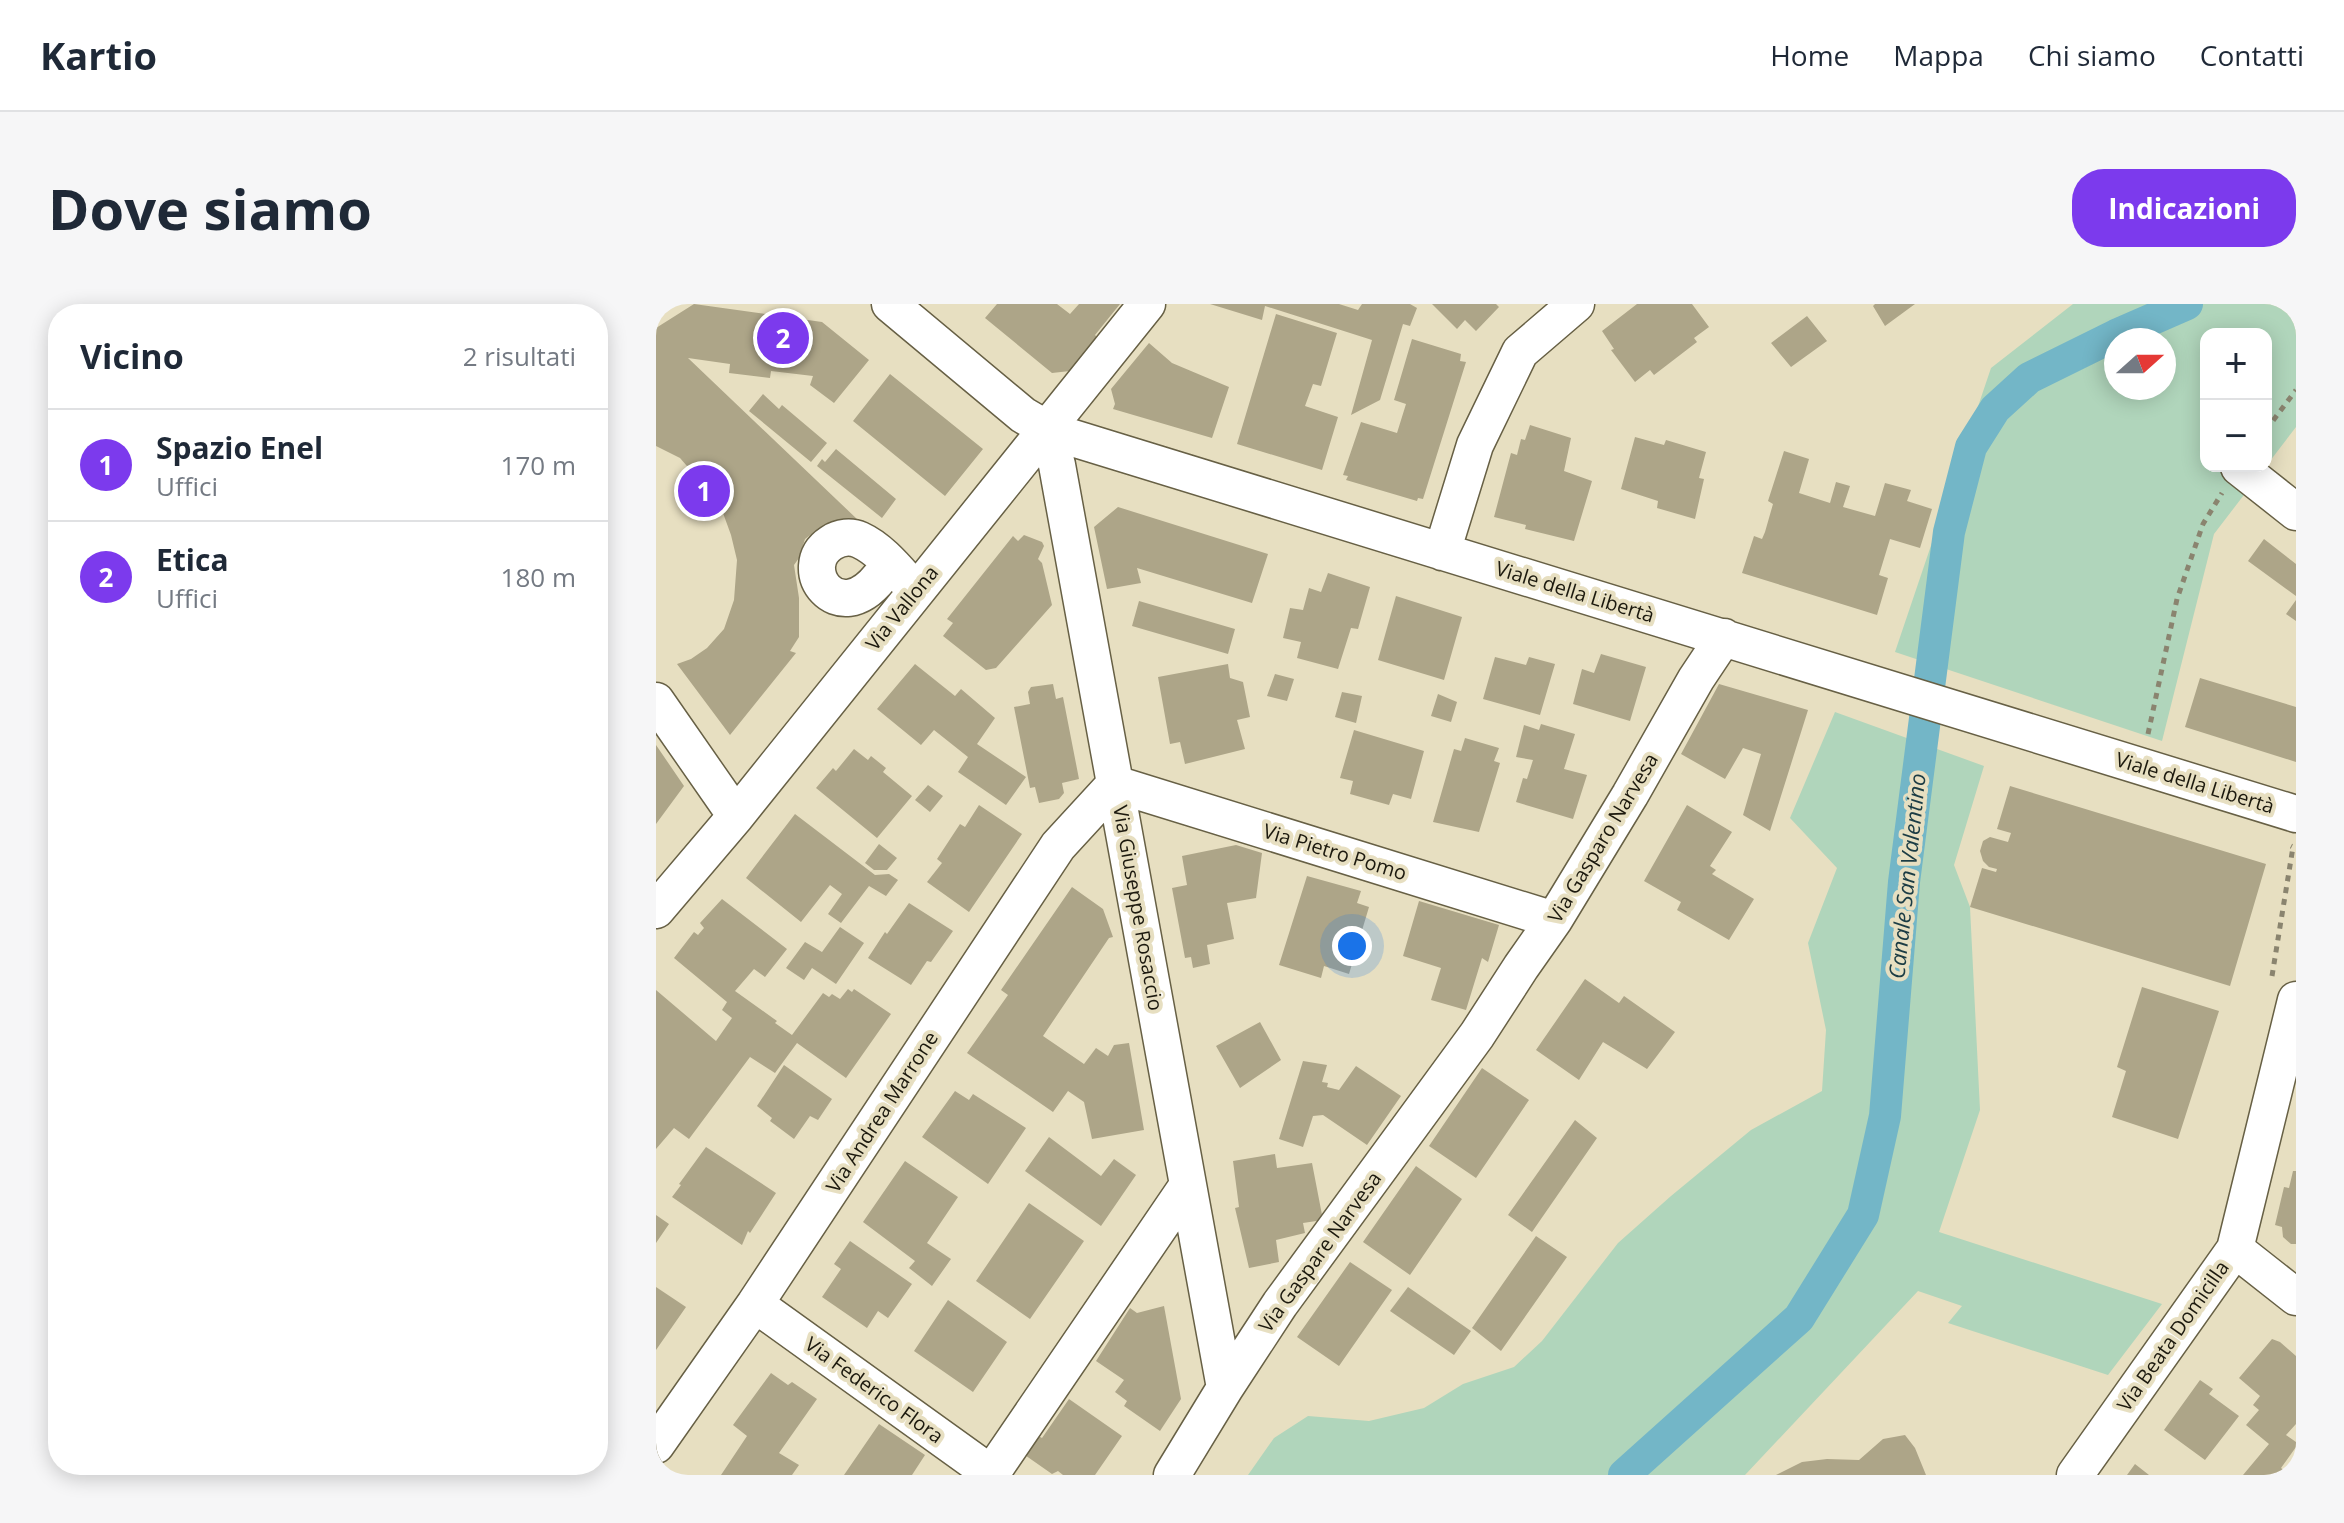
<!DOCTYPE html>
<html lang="it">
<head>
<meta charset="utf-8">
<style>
  :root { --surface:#fff; --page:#f6f6f7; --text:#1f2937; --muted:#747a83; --line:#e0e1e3; --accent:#7c3aed }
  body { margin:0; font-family:"Open Sans",sans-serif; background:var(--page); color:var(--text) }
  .controls { position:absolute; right:24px; top:24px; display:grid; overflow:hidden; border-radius:16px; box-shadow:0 4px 20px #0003 }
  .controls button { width:72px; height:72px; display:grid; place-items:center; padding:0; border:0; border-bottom:2px solid var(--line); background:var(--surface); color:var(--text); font:40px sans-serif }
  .compass { position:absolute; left:1448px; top:24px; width:72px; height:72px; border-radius:50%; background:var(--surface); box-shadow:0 4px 20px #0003; rotate:69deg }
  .you { position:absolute; left:696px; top:642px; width:28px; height:28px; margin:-20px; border:6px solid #fff; border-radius:50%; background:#1a73e8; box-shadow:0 0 0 12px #1a73e833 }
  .badge { display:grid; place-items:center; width:52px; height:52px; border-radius:50%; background:var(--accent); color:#fff; font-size:26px; font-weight:700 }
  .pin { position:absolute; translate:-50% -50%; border:4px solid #fff; box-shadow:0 2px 8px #0006 }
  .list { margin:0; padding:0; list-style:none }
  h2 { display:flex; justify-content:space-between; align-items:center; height:104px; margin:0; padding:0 32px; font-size:34px }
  h2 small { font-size:26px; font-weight:400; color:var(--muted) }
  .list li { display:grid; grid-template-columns:52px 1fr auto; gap:24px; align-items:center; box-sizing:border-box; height:112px; padding:0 32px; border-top:2px solid var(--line) }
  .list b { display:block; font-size:30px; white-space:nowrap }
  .list p { margin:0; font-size:26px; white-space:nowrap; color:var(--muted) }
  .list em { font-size:26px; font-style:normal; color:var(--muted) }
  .map { position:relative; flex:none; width:1640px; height:1171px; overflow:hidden; border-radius:32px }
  header { display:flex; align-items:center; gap:48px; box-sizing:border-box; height:112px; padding:0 40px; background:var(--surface); border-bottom:2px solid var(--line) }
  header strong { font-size:38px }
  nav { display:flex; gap:44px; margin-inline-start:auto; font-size:28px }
  .intro { display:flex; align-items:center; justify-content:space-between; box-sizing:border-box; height:192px; padding:0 48px }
  h1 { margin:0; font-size:56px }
  .button { padding:20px 36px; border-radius:32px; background:var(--accent); color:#fff; font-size:28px; font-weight:700 }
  main { display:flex; gap:48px; padding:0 48px }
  aside { flex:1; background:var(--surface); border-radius:32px; box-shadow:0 4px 20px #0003 }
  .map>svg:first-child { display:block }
  .green { fill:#b0d5bb; fill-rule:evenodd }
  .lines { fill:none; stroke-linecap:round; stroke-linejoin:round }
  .canal { stroke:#73b6c7; stroke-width:32 }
  .building { fill:#ada588 }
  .minor-casing { stroke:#676045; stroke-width:39 }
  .path { stroke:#8a846f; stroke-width:5; stroke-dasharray:6 6; stroke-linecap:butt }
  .minor { stroke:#fff; stroke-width:36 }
  .labels { text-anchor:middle; stroke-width:8; stroke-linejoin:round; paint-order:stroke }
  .street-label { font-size:20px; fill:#1c190e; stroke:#e7dfc1 }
  .water-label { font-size:22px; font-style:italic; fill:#1b3c44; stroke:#e7dfc1 }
</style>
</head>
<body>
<header>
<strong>Kartio</strong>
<nav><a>Home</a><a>Mappa</a><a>Chi siamo</a><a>Contatti</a></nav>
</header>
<div class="intro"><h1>Dove siamo</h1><a class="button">Indicazioni</a></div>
<main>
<aside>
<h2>Vicino<small>2 risultati</small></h2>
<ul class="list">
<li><span class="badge">1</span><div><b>Spazio Enel</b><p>Uffici</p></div><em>170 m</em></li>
<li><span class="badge">2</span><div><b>Etica</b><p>Uffici</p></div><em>180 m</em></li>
</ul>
</aside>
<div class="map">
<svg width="1640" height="1171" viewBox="0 0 1640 1171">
  <rect width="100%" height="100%" fill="#e7dfc1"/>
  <path class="green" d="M1417,0H1640V123L1558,230L1506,437L1239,348L1335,64ZM1550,30H1610V162H1550ZM1460,36H1508V84H1460Z
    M1179,408L1328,462L1298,561L1314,603L1324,806L1283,928L1506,1000L1452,1071L1292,1019L1306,1002L1262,987L1089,1171H592L618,1134L652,1112L713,1117L768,1104L807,1080L858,1063L886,1037L962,939L1015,892L1095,826L1166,787L1170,726L1152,639L1181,564L1134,514Z"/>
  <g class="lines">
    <path class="canal" d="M968,1171L1143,1014L1207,911L1229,812L1248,578L1293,228L1315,143L1339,105L1373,74L1460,31L1531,0"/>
  </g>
  <path class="building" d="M38,0L166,18L213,56L178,99L154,81L157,72L115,67L114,74L73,69L74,60L32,54L202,216L201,221L177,220L161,226L149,235L143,254L138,261L143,294V333L134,347L140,349L74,431L21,360L35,355L51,344L68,325L78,296L81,256L75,231L67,209L43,176L24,154L0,142V24Z
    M341,0H401L414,10L423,0H464L439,31L441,33L414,67L396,69L329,14Z
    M554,0H683L702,6L706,0H754L761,4L754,22L747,20L724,96L695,111L716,36L609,2L606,16Z
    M776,0H840L843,3L820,27L809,16L801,25Z
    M981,0H1036L1053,23L1038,34L1041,38L998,71L994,66L979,78L955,46L958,45L946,27Z
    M1219,0H1259L1229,22L1217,2Z
    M620,10L681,29L665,82L657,80L649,102L682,113L666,166L581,140Z
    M1151,12L1171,37L1135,63L1115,39Z
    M756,35L805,50L804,57L810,58L767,195L762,194L761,197L690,176L692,172L687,171L705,118L741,129L750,100L738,96Z
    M493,39L516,59L573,83L556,134L457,105L459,100L455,85Z
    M234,70L327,145L289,192L197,117Z
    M107,90L123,105L126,101L171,139L155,158L93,107Z
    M874,121L915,134L908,167L936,177L918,237L869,225L870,221L838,213L855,149L861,151L865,135L869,136Z
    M979,133L1008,141L1010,136L1050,148L1043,174L1048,175L1039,215L1001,204L1002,197L965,185Z
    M180,145L240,195L226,214L161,162L166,155L169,158Z
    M1128,147L1153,155L1143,189L1174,199L1180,178L1194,182L1187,203L1219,212L1229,179L1255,186L1251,197L1276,205L1264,244L1234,235L1223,271L1232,274L1221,311L1086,269L1098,232L1106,235L1109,228L1117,200L1112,197Z
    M462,203L612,250L596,299L481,264L485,279L451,285L438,223Z
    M368,231L386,238L388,242L382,255L386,259L396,301L340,364L330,366L287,332L297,319L291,315L357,232L362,237Z
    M1608,235L1640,260V292L1592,257Z
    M672,269L714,283L702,325L695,324L682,365L641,354L645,338L627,334L634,304L647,306L653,284L665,288Z
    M740,292L806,313L788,376L722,356Z
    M1640,296V317L1630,310Z
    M483,297L579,325L572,350L476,322Z
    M945,350L990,363L974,417L917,400L926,365L938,369Z
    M839,353L870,361L873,353L899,360L884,411L827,395Z
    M259,360L299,392L305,385L339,414L321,440L370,473L350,501L302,468L312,453L278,426L265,441L221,405Z
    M572,360L574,374L587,378L594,413L581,416L589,445L529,460L524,438L514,440L502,373Z
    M619,370L638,375L631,397L611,392Z
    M1544,374L1640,403V458L1529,423Z
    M397,380L400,395L407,393L423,475L406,479L408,489L403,495L383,499L379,483L374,484L358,403L374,400L372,388L375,383Z
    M1063,380L1152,406L1114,527L1087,511L1105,450L1087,444L1069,475L1025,450Z
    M686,388L706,392L700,419L679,413Z
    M782,390L801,398L795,418L775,412Z
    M885,420L919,430L908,465L931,471L917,515L860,498L867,474L871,475L877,456L860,453L868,421L883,426Z
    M698,426L768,447L755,495L737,490L733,501L694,490L697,477L684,474Z
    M809,434L843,444L838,457L844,459L823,528L777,518L798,445L805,447Z
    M0,441L28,482L0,520Z
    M198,445L212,456L215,452L230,464L227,468L256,492L221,534L160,484L177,464L180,467Z
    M272,481L287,492L274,508L259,496Z
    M1354,482L1610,560L1574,682L1314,603L1326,564L1340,568L1341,565L1333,563L1327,557L1324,547L1327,537L1334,533L1352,538L1355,529L1341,525Z
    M323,501L366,530L313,608L271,578L286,559L281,555L304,520L309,523Z
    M1031,501L1076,528L1054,562L1060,566L1056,570L1098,595L1073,636L1021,606L1025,598L988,577Z
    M139,510L219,571L233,570L242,576L230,592L213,582L185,619L172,610L186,590L174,581L145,618L90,574Z
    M223,540L241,554L231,566H218L209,559Z
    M580,541L606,549L600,594L571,599L578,635L551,641L554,660L537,664L535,653L529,654L516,584L531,581L526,552Z
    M651,572L705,587L701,599L713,603L693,670L668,662L665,674L623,661Z
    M416,583L447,605L457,633L453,634L387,732L428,760L440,744L452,752L458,741L473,739L488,826L436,835L428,798L412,787L397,808L311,749L352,691L345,686Z
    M66,595L131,645L109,673L98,665L79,687L121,717L119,719L136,731L167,689L173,693L176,690L184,695L192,685L196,688L198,685L235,710L190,774L141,739L119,769L94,753L33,835L18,824L0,845V686L60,737L76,714L66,706L71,698L18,654L38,628L42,631L48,624L44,619Z
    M763,597L843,621L832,658L826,654L810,706L775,696L785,664L747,652Z
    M253,599L297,627L275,658L271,657L255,681L212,654L229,628L231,630Z
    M184,623L208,639L180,680L156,664L148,676L130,664L149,638L166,648Z
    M929,675L963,699L968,692L1019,728L991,765L947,738L923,776L880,746Z
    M1486,683L1563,707L1522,835L1456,813L1470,767L1461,763Z
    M604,718L625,756L584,784L560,742Z
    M647,757L671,761L666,778L672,779L671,783L683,786L700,762L745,792L711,841L667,811L657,812L647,843L623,835Z
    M128,761L176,795L162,816L154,812L138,835L114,817L116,814L101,802Z
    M826,764L873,796L820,874L773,842Z
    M299,787L313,796L317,790L370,824L332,880L266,833Z
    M919,816L941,834L876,928L852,911Z
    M393,833L445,872L458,855L480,871L445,922L369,867Z
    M50,843L120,889L94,929L92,927L86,941L16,893L25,881L23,880Z
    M619,850L621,864L656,859L667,916L647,919L649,929L620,936L623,958L593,964L579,904L583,903L577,857Z
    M249,857L302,893L271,939L295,955L276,982L253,964L259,957L207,918Z
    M760,862L806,895L754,971L707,938Z
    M1637,867H1640V940H1635L1627,933L1626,923L1619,921L1628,883L1633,884Z
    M373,899L428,937L374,1015L320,977Z
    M0,911L13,920L0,939Z
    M880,932L911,953L845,1047L816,1024Z
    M194,937L256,980L232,1014L222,1007L211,1024L166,993L185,965L178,960Z
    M694,958L736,986L683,1062L641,1033Z
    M0,983L30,1003L0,1046Z
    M752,983L815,1027L798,1051L734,1007Z
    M292,996L351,1038L317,1088L258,1047Z
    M508,1002L525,1095L504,1127L468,1102L471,1097L459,1088L468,1076L440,1057L474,1004L481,1009Z
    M1616,1035L1624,1038L1640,1052V1120L1630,1131L1640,1138V1143L1625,1164L1634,1171H1587L1613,1140L1590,1121L1603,1106L1597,1101L1604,1092L1583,1074Z
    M115,1069L132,1081L136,1078L161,1095L123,1149L143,1161L136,1171H65L91,1132L77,1121Z
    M1544,1076L1557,1085L1553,1090L1583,1112L1549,1156L1508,1126Z
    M413,1095L466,1132L439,1171H407L402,1167L396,1170L366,1149L379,1130L386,1134Z
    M223,1120L269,1151L256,1171H188Z
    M1249,1131L1259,1144L1270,1171H1120L1146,1158L1171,1155L1203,1156L1227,1135Z
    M1479,1160L1493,1171H1471Z"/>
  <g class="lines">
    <g class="minor-casing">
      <path id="minor" d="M234,0L367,111L391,125L407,131L1640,510
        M391,125L401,161L569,1084
        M1583,163L1640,208
        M786,248L819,141L864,48L920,0
        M224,273C181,327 138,263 175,239C184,233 195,232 204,236C226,246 244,270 260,287
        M0,397L80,512
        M0,606L80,512L491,0
        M1579,945L1640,993
        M99,1000L337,1171
        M0,1141L99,1000L402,542L459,480L898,616
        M335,1170L532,881
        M516,1171L569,1084L624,1000L821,731L865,663L898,616L974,491L1040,375L1068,333
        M1419,1171L1579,945L1640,696"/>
    </g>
    <path class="path" d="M1610,126L1640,86
      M1492,430L1521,295L1547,220L1566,189
      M1616,672L1637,543L1635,542"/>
    <use href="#minor" class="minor"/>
  </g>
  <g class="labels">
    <g class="street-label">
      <text transform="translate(919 288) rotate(17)" y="7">Viale della Libertà</text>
      <text transform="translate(246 304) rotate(-51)" y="7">Via Vallona</text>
      <text transform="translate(1539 479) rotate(17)" y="7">Viale della Libertà</text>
      <text transform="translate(947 534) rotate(-59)" y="7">Via Gasparo Narvesa</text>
      <text transform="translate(679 548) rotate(17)" y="7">Via Pietro Pomo</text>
      <text transform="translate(482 604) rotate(80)" y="7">Via Giuseppe Rosaccio</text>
      <text transform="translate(226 808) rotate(-57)" y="7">Via Andrea Marrone</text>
      <text transform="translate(664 948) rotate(-54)" y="7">Via Gaspare Narvesa</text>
      <text transform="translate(1517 1032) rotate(-55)" y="7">Via Beata Domicilla</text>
      <text transform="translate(218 1086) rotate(36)" y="7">Via Federico Flora</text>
    </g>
    <g class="water-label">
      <text transform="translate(1251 572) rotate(-84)" y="8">Canale San Valentino</text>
    </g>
  </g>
</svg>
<div class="controls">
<button>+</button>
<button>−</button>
</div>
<svg class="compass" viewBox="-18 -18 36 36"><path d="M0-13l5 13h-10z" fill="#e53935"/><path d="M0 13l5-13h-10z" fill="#747a83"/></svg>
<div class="you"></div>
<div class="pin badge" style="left:48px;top:187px">1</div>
<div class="pin badge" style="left:127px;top:34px">2</div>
</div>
</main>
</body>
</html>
